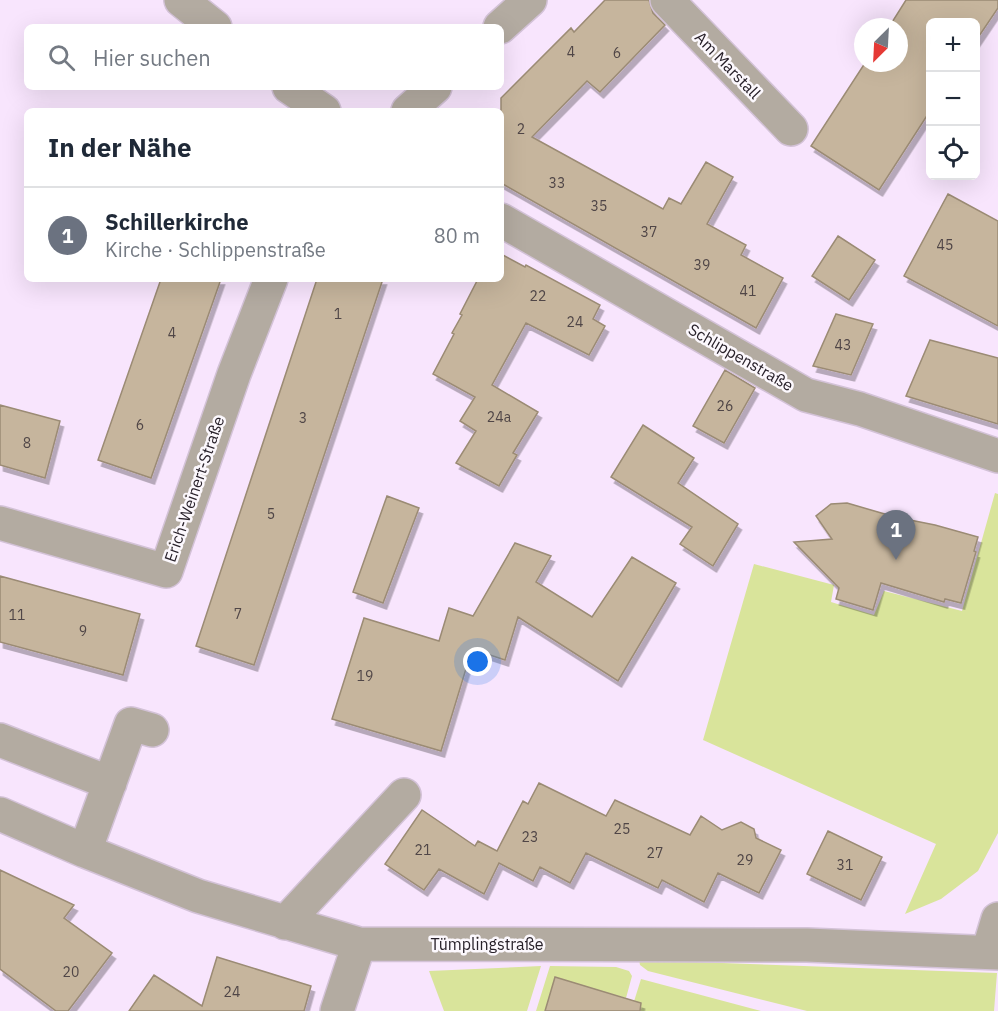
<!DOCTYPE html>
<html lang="de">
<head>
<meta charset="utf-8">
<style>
  :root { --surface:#fff; --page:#f6f6f7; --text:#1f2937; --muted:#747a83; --line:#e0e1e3; --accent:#111827 }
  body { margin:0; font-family:"IBM Plex Sans",sans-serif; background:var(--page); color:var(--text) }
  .controls { position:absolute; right:18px; top:18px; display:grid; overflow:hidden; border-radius:9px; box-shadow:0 6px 24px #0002 }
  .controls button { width:54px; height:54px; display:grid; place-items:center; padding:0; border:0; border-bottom:2px solid var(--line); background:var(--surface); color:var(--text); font:30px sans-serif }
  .compass { position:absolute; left:854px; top:18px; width:54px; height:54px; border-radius:50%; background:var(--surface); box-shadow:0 6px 24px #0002; rotate:204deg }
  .you { position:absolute; left:478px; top:662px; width:21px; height:21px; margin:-15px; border:4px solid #fff; border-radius:50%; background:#1a73e8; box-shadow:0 0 0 9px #1a73e833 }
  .badge { display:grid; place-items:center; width:39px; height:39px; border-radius:50%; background:var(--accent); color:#fff; font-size:20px; font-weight:700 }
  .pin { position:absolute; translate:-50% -50px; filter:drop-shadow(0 2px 3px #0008) }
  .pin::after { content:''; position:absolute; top:32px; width:21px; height:18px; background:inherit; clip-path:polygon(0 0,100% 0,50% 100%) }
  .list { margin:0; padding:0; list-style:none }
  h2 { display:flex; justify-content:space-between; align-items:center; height:78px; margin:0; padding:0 24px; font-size:26px }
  h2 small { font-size:20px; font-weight:400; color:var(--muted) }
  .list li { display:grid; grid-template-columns:39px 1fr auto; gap:18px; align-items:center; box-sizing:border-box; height:96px; padding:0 24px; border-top:2px solid var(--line) }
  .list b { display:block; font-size:22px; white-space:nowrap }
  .list p { margin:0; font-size:20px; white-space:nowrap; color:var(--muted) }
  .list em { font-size:20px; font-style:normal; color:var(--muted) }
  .icon { flex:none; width:33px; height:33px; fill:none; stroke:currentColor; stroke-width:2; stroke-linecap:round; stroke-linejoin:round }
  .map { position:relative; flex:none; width:998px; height:1011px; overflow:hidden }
  .search { position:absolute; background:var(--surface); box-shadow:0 6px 24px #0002; left:24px; top:24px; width:480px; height:66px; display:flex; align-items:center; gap:15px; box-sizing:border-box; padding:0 21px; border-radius:9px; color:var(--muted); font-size:22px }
  .panel { position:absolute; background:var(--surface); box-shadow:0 6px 24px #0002; left:24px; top:108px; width:480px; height:174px; border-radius:9px }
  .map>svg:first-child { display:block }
  .green { fill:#d9e49b }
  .building { fill:#c6b59d; stroke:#9b8b74; stroke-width:1.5; filter:url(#shadow) }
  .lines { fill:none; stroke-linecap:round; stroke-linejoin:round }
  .minor-casing { stroke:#d3c2d7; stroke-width:36 }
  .minor { stroke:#b3aba1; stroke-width:33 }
  .labels { text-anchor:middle; stroke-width:5; stroke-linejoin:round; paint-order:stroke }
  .number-label { font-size:14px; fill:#504647 }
  .street-label { font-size:16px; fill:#28212a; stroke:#fcf8fd }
</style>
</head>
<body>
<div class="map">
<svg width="998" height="1011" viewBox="0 0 998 1011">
  <defs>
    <filter id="shadow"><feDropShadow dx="3.5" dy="6" stdDeviation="0" flood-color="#0004"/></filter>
  </defs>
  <rect width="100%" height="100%" fill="#f8e5fd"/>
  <path class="green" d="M995,493L998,494V833L978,871L941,899L905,914L936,844L703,740L754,564L834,585L831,602L874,615L884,591L962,611Z
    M639,960L997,973L994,1011H807L648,971L640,965Z
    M541,966L527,1011H444L429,971Z
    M550,966L616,967L629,971L632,976L626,998L555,978L545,1011H536Z
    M641,979L761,1011H631Z"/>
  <path class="building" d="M605,0H649L653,13L665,25L600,92L587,81L532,137L663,209L669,198L681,204L706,162L733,177L707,224L746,245L741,255L783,278L756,328L501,183V98L571,28L574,32Z
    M906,0H998V8L975,42V22H930V111L879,190L811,146L865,63H899V27H889Z
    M948,194L998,221V326L904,276Z
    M838,236L875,260L849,300L812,276Z
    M501,254L525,267L526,265L600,305L593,319L605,326L589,355L526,323L492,385L538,412L513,453L517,455L499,486L456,463L476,431L460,421L475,397L433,374L454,334L452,333L462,315L460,314L478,279H501Z
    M161,279H221L151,478L98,460Z
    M317,279H383L254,665L196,646Z
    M836,314L873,324L851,375L813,366Z
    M930,340L998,358V424L906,396Z
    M725,370L755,388L724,443L693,426Z
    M0,405L60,421L45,478L0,465Z
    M643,425L694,458L678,483L738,524L713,566L680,544L692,527L611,477Z
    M387,496L419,508L383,603L353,592Z
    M847,503L895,517L935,525L978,537L974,551L976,552L961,603L945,599L944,602L881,583L873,610L836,599L839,588L794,542L832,539L816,516L831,504Z
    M515,543L551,556L536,582L592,617L632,557L676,583L618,681L518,617L505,660L472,649L441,751L332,719L364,618L439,641L449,608L473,616Z
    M0,576L140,614L123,675L0,642Z
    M539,783L606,816L615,800L690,835L701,816L722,830L741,822L754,829L756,838L781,850L759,893L718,873L704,902L662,880L658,888L586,853L570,883L540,867L533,881L499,863L484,894L439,869L424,890L385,864L422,810L475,846L478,841L497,851L523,801L528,804Z
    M828,831L882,857L861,900L807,874Z
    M0,870L74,905L64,918L112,953L68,1011H56L0,969Z
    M217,957L311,986L304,1011H129L154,975L202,1006Z
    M555,977L641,1003L640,1011H545Z"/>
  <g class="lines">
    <g class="minor-casing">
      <path id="minor" d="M181,0L215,27
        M667,0L791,129
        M500,27L530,0
        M289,87L324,111
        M408,111L435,87
        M501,220L806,395L860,409L998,456
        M0,523L166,571L234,374L271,279
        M0,740L110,783
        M0,814L85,851L198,896L359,944L807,945L998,953
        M85,851L131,724L152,730
        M285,923L404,795
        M988,952L998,919
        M337,1011L359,944"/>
    </g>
    <use href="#minor" class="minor"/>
  </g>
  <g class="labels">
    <g class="number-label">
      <text x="571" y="57">4</text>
      <text x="617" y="58">6</text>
      <text x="521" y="134">2</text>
      <text x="557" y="188">33</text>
      <text x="599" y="211">35</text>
      <text x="649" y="237">37</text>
      <text x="945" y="250">45</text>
      <text x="702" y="270">39</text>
      <text x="748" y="296">41</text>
      <text x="538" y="301">22</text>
      <text x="338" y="319">1</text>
      <text x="575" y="327">24</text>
      <text x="172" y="338">4</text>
      <text x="843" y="350">43</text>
      <text x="725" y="411">26</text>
      <text x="499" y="422">24a</text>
      <text x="303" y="423">3</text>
      <text x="140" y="430">6</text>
      <text x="27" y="448">8</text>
      <text x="271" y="519">5</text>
      <text x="238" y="619">7</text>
      <text x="17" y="620">11</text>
      <text x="83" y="636">9</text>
      <text x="365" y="681">19</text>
      <text x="622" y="834">25</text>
      <text x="530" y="842">23</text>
      <text x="423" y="855">21</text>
      <text x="655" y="858">27</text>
      <text x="745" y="865">29</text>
      <text x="845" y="870">31</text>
      <text x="71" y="977">20</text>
      <text x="232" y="997">24</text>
    </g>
    <g class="street-label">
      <text transform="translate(728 65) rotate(46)" y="6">Am Marstall</text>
      <text transform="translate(741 357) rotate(30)" y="6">Schlippenstraße</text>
      <text transform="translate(194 489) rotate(-71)" y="6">Erich-Weinert-Straße</text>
      <text x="487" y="950">Tümplingstraße</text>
    </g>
  </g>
</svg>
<div class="controls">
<button>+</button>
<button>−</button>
<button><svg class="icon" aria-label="locate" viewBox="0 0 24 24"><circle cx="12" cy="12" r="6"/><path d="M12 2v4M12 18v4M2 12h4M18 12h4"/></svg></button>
</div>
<svg class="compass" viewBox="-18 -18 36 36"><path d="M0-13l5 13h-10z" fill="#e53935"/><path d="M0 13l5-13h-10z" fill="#747a83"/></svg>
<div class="you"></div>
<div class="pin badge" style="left:896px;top:560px;background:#6b7280">1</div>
<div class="search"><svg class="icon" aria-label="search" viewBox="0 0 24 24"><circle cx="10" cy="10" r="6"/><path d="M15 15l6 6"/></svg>Hier suchen</div>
<section class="panel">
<h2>In der Nähe<small></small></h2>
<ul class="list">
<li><span class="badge" style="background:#6b7280">1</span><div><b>Schillerkirche</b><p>Kirche · Schlippenstraße</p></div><em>80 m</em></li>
</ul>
</section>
</div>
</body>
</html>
